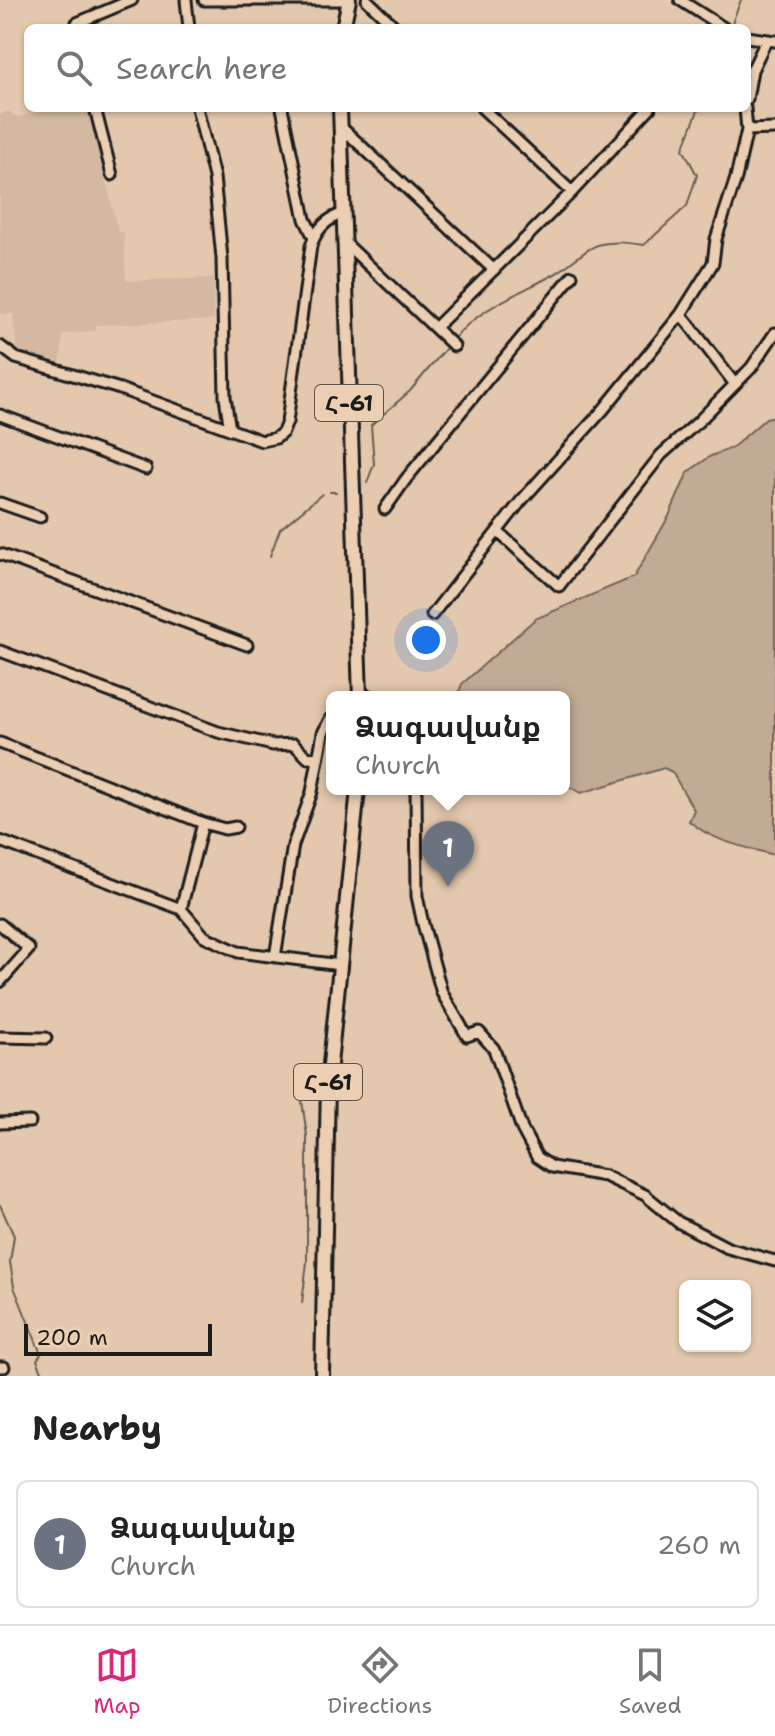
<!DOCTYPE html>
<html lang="en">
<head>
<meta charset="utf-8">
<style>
  :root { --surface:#fff; --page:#f6f6f6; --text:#222; --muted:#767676; --line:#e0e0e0; --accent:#db2777 }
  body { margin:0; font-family:"Shantell Sans","Noto Sans Armenian",sans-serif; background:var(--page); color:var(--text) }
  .controls { position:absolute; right:24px; bottom:24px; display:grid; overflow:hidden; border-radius:12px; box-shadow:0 2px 6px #0004 }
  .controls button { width:72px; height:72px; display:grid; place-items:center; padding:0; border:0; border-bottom:2px solid var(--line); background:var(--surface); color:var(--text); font:40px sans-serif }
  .scale { position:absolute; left:24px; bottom:20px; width:188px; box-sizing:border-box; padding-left:8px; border:4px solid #1c1c1c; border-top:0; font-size:22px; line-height:28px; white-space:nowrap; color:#1c1c1c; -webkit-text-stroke:6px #eccfb3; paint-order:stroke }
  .you { position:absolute; left:426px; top:640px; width:28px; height:28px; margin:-20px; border:6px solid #fff; border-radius:50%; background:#1a73e8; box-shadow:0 0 0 12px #1a73e833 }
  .badge { display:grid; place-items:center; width:52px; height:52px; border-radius:50%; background:var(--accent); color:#fff; font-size:26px; font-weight:700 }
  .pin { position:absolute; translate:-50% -66px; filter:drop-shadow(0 2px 4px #0008) }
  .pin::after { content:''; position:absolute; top:42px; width:28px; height:24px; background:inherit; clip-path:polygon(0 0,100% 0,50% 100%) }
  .popup { position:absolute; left:326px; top:691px; width:244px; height:104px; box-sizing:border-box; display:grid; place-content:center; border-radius:12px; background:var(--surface); filter:drop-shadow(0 2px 6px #0005); font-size:26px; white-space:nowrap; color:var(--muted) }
  .popup b { font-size:30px; color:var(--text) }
  .popup::after { content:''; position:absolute; left:50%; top:100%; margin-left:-16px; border:16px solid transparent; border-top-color:var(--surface) }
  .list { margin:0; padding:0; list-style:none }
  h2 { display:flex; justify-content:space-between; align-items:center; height:104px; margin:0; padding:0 32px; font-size:34px }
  h2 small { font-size:26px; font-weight:400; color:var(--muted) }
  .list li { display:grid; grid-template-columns:52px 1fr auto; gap:24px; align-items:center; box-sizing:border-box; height:128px; margin:0 16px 16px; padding:0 16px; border:2px solid var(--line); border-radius:12px }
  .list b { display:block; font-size:30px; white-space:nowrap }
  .list p { margin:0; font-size:26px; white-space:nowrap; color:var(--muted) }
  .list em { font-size:26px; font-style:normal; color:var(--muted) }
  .icon { flex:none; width:44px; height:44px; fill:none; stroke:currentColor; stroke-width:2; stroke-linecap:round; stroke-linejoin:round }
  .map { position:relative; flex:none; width:775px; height:1376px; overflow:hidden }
  .search { position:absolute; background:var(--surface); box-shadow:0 2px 6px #0004; left:24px; right:24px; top:24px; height:88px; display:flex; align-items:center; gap:20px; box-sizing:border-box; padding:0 28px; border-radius:12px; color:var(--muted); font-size:30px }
  .sheet { height:248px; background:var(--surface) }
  nav { display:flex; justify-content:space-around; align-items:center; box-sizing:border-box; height:112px; border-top:2px solid var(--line); background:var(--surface); font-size:22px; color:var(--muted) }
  nav a { display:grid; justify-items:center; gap:4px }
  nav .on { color:var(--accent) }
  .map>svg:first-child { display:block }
  .built { fill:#d3b9a1 }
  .green { fill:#c2ab95; stroke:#6f6458; stroke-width:2 }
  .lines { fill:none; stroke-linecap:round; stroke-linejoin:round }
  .stream { stroke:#665c52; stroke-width:2 }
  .minor-casing { stroke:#1c1c1c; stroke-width:15 }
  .major-casing { stroke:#1c1c1c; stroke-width:18 }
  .minor { stroke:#eccfb3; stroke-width:9 }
  .major { stroke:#eccfb3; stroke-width:12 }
  .labels { text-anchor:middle; stroke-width:8; stroke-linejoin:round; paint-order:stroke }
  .shield { fill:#eccfb3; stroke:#5a5249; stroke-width:2 }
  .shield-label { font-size:22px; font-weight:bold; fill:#1c1c1c }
</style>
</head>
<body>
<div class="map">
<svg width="775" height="1376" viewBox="0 0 775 1376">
  <rect width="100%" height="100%" fill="#e4c8ad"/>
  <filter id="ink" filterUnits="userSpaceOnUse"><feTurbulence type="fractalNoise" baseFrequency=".0125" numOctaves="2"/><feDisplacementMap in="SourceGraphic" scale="16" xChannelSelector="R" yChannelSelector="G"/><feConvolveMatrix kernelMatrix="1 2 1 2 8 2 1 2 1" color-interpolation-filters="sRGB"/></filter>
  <g filter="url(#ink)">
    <path class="built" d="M53,108H89L118,232H124L126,281L214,278L213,320L96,325V331L63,334L60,364L17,350L13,314H0V115L7,111L18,117Z"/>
    <path class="green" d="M775,416V855C745,847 713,842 689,821L694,810L672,772L664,768L581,793L564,784V697H457L462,684L535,619L634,577L669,516L688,472L711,456L732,448L766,418Z"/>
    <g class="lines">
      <path class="stream" d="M730,28L741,0
        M452,341C475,310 522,292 555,274C569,266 585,248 601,244C616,241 630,243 644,245L687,206L697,175L683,149L699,108
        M367,483L374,464L371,425L410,391L447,347
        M330,492H336
        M270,556L280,529L322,494
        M300,1087L307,1136V1262L302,1303
        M0,1205L14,1236L10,1262L14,1287L41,1354L37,1360L44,1376"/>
      <g class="minor-casing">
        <path id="minor" d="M186,0L189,28
          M204,0H349
          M367,0L396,28
          M680,0L724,28
          M78,28L77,23L132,0
          M747,37L775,41
          M747,99L752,70L766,41
          M95,108L112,175
          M197,108L214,177L222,258L225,397L230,430
          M282,108L305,219L314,238
          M482,108L572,192
          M341,127L494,270
          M747,130L775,129
          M343,241L454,346
          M681,314L734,383
          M435,328L572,192L650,108
          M0,346L16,358L120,389L262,441L276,438L283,432L287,422L311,246C316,231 326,219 342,214
          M0,415L146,469
          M0,503L40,517
          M385,509L406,479L572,276
          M498,532L559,586L661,455L699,421L751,368L775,333
          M0,554L247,645
          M432,615L521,501L603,410L681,314L713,263L716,239L736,178L747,130L745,108
          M0,651L218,732L273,745L294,744L308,758L318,757
          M360,693L373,697
          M0,743L203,823L225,829L236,827
          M416,789L417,896L423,924L442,993L467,1036L479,1032L494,1049L522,1129L537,1157L552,1167L605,1176L645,1195L678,1222L728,1248L775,1261
          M0,841L181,909L204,936L238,952L340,965
          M181,909L203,823
          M0,924L29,949L0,982
          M275,957L293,845L312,792L323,733L330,719L332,722
          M0,1037L46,1038
          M0,1123L30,1122
          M0,1367H4"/>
      </g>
      <g class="major-casing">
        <path id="major" d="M343,28L349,0
          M340,108L360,697
          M322,1376L328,1084L358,789"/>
      </g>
      <use href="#minor" class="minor"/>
      <use href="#major" class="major"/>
    </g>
  </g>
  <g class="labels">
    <g class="shield">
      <rect x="315" y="385" width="68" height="36" rx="6"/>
      <rect x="294" y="1064" width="68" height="36" rx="6"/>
    </g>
    <g class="shield-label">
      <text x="349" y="411">Հ-61</text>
      <text x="328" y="1090">Հ-61</text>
    </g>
  </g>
</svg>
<div class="controls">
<button><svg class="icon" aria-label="layers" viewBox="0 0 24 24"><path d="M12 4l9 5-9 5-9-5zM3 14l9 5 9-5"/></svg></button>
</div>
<div class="scale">200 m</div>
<div class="you"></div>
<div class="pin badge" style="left:448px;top:887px;background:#6b7280">1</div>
<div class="popup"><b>Ձագավանք</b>Church</div>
<div class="search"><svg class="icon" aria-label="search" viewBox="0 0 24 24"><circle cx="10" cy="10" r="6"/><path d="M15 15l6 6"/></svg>Search here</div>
</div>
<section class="sheet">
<h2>Nearby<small></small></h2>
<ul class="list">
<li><span class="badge" style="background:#6b7280">1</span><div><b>Ձագավանք</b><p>Church</p></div><em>260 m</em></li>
</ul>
</section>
<nav>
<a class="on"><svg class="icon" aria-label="map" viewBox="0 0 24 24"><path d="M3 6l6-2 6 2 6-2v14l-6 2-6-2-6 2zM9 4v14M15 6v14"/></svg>Map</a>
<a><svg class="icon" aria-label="directions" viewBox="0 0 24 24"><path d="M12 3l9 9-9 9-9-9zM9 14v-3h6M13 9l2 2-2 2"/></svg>Directions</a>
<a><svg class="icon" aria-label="saved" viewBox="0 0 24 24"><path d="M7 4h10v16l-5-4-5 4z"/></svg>Saved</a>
</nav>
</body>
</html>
